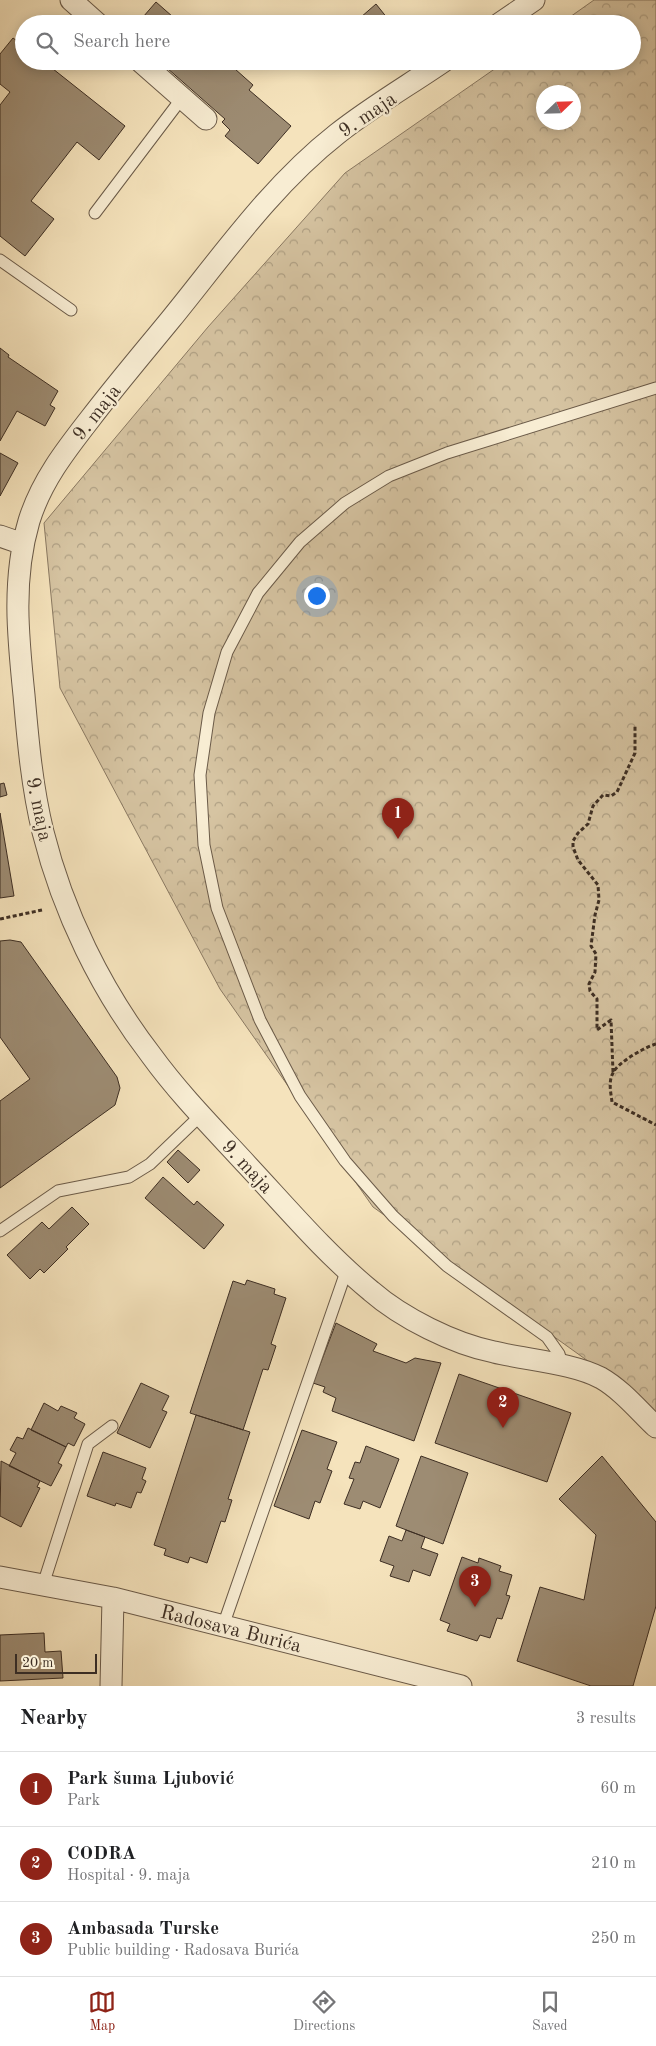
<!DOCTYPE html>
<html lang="en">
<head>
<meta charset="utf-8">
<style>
  :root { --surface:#fff; --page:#f2f2f2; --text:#202124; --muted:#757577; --line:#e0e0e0; --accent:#8f2418 }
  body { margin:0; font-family:"Old Standard TT",serif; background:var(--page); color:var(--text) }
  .compass { position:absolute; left:536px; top:85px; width:45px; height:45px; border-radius:50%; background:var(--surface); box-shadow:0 2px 12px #0003; rotate:67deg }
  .scale { position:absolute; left:15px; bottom:12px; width:82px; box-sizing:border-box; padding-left:5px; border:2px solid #3d2e23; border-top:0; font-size:14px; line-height:18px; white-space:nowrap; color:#3d2e23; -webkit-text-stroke:4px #f8edd3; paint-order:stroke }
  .you { position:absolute; left:316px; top:595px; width:18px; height:18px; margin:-12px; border:4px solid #fff; border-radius:50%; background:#1a73e8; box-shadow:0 0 0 8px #1a73e833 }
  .badge { display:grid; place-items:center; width:32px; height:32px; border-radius:50%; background:var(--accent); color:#fff; font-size:16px; font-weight:700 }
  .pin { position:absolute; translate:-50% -41px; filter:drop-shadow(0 1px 2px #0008) }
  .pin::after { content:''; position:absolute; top:26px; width:18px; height:15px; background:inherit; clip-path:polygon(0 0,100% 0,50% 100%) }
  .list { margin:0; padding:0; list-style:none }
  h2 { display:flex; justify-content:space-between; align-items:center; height:65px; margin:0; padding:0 20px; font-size:21px }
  h2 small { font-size:16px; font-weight:400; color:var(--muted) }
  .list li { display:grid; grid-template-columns:32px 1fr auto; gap:15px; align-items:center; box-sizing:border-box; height:75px; padding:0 20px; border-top:1px solid var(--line) }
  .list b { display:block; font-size:19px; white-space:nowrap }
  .list p { margin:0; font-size:16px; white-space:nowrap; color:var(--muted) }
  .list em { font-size:16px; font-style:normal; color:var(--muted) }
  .icon { flex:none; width:28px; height:28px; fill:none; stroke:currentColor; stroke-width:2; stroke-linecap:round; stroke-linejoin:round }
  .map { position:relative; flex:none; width:656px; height:1686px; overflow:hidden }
  .search { position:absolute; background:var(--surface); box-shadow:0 2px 12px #0003; left:15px; right:15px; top:15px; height:55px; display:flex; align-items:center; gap:12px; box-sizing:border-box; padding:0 18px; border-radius:28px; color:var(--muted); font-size:19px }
  .sheet { height:290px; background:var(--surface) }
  nav { display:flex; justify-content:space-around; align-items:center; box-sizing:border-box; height:70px; border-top:1px solid var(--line); background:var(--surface); font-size:14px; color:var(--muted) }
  nav a { display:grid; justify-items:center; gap:2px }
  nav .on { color:var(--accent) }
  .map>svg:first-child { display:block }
  .forest { fill:url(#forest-crowns); stroke:#8a7962; fill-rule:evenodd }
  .building { fill:#9d8c73; stroke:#3d2e23 }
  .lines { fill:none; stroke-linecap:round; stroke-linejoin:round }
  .service-casing { stroke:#6b5b49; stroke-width:13 }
  .minor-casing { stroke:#6b5b49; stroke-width:23 }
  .path { stroke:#3d2e23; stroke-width:3; stroke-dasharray:4 2.5; stroke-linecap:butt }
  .service { stroke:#f8edd3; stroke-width:11 }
  .minor { stroke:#f8edd3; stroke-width:21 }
  .labels { text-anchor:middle; stroke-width:5; stroke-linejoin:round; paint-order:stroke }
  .street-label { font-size:20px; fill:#3d2e23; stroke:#f8edd3 }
</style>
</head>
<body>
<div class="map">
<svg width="656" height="1686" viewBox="0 0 656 1686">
  <defs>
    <pattern id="forest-crowns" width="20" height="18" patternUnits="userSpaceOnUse" patternTransform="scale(1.25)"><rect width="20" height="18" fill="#d6c4a2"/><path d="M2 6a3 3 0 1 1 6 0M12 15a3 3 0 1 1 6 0" fill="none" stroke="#afa084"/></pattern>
  </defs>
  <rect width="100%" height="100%" fill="#f5e3bc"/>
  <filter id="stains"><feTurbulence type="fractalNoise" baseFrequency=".004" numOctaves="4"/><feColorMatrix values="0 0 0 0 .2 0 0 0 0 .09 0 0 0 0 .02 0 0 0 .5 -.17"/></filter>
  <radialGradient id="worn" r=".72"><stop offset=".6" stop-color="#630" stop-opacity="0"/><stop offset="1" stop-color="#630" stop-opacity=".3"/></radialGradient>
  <path class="forest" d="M594,0H656V1416L627,1389L373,1207L220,989L60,688L44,523L208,327L345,173L506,61H632V24H560ZM544,92H574V122H544Z"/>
  <path class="building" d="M156,2L181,24H137Z
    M376,4L392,24H353Z
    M13,38L24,46V61H43L125,126L99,160L77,142L31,201L54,219L25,256L0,236V105L10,92L0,84V54Z
    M159,61H218L221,63L226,61L253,85L249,90L291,126L258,164L225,136L230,130L222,122L225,119Z
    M360,61H374L366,68Z
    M0,348L9,355L8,357L58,391L50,405L55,408L45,426L17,411L0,441Z
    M0,453L18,463L0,496Z
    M4,783L7,795L0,797V784Z
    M0,813L14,896L0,898Z
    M10,940L21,942L117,1077L120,1088L115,1105L0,1188V1101L30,1079L0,1037V941Z
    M178,1150L200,1170L188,1183L167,1162Z
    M163,1177L194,1205L197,1201L224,1225L204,1249L145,1198Z
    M72,1207L89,1224L66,1247L68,1249L44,1273L40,1269L30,1279L7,1255L42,1222L49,1229Z
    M247,1280L275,1289L274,1294L286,1298L271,1344L276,1346L268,1370L263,1369L243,1430L190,1413L233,1281L245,1285Z
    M336,1323L377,1344L373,1351L406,1363L415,1358L441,1363L414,1441L332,1411L336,1398L323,1392L325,1387L313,1383Z
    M459,1374L571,1413L547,1482L435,1443Z
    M141,1383L169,1396L162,1410L167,1412L150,1448L117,1433Z
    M44,1403L58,1411L61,1406L77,1413L74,1418L85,1424L74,1446L68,1443L66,1447L31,1430Z
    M196,1415L250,1432L228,1499L232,1500L225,1522L221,1521L207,1563L190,1557L188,1563L164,1555L166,1549L154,1545Z
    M28,1428L66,1447L58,1463L62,1465L51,1486L9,1466L16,1453L10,1450L17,1437L23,1439Z
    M302,1430L337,1442L327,1469L332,1471L320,1503L315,1501L309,1519L274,1506Z
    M366,1446L399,1459L380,1508L363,1501L360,1509L344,1504L354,1479L349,1478L355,1462L360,1463Z
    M103,1452L146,1468L142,1479L146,1481L141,1493L137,1492L131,1508L116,1503L115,1506L87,1496Z
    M421,1456L468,1473L443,1544L396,1526Z
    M602,1456L656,1522V1606L633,1686H591L517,1661L540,1587L584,1600L596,1535L559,1499Z
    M1,1461L40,1481L37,1487L40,1488L21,1527L0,1516Z
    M406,1530L425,1537L421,1548L438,1554L430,1576L413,1570L409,1582L390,1576L394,1566L380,1561L389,1536L402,1541Z
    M462,1557L478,1563L479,1558L501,1566L499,1571L512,1575L506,1595L510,1596L502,1619L497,1618L490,1638L480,1635L477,1641L447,1631L450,1624L440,1620Z
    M44,1633L45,1652L61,1651L63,1678L0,1681V1635Z"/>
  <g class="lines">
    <g class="service-casing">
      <path id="service" d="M95,213L182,98
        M0,260L71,310
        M0,1231L58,1191L129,1177L150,1164L201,1115
        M563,1367L559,1354L547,1337L447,1266L393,1216L345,1161L300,1096L260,1020L217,908L204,845L200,775L209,713L227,652L258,593L300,542L345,503L389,476L447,453L656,388
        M43,1585L88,1444L112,1426
        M223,1626L347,1269"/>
    </g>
    <g class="minor-casing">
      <path id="minor" d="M71,0L98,24
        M499,24L534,0
        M140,61L206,119
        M444,61C409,85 371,107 337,134C272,185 223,255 171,319C144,352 116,385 90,419C65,451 41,482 29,521C12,579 18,637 24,695C28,741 32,787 43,832C63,912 101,990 151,1055C180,1095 215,1130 248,1166C288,1209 326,1254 371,1291C402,1318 454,1344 494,1352C526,1360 573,1363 601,1378C622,1390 639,1411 656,1427
        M0,536L23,544
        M0,1577L113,1598L461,1686
        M111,1686L113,1598"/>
    </g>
    <path class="path" d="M0,919L42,910
      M656,1044C645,1047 617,1063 613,1073C608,1082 611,1093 612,1102L656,1125
      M613,1072L611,1020L597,1030V999L590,991L589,984L595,972L596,954L591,946L595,915L599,900L598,885L578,860L573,847V841L578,833L588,824L593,806L603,795L611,796L617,792L635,753V725"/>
    <use href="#service" class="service"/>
    <use href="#minor" class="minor"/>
  </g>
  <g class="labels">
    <g class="street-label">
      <text transform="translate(367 114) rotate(-34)" y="7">9. maja</text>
      <text transform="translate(96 412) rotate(-52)" y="7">9. maja</text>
      <text transform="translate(40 809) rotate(78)" y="7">9. maja</text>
      <text transform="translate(248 1166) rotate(47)" y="7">9. maja</text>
      <text transform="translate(231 1628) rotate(14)" y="7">Radosava Burića</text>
    </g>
  </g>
  <rect width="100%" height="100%" filter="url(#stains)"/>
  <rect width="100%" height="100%" fill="url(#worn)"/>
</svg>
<svg class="compass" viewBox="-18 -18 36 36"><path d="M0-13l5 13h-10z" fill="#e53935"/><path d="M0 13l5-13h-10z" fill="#757577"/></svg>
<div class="scale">20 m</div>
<div class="you"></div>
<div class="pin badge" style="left:398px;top:839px">1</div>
<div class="pin badge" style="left:503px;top:1428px">2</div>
<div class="pin badge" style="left:475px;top:1607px">3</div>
<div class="search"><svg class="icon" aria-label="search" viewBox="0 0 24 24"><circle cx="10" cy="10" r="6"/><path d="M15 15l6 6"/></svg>Search here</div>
</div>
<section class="sheet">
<h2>Nearby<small>3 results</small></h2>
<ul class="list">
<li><span class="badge">1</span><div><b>Park šuma Ljubović</b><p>Park</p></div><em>60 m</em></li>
<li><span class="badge">2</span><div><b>CODRA</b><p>Hospital · 9. maja</p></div><em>210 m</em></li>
<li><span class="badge">3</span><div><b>Ambasada Turske</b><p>Public building · Radosava Burića</p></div><em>250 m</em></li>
</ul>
</section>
<nav>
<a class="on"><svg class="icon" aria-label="map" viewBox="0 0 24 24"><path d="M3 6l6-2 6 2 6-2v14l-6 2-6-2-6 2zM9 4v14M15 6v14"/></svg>Map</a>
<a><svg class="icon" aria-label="directions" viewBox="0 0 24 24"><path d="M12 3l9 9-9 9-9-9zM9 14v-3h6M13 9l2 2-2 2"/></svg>Directions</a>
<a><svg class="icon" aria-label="saved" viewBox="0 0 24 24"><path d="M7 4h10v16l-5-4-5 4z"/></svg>Saved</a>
</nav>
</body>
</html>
